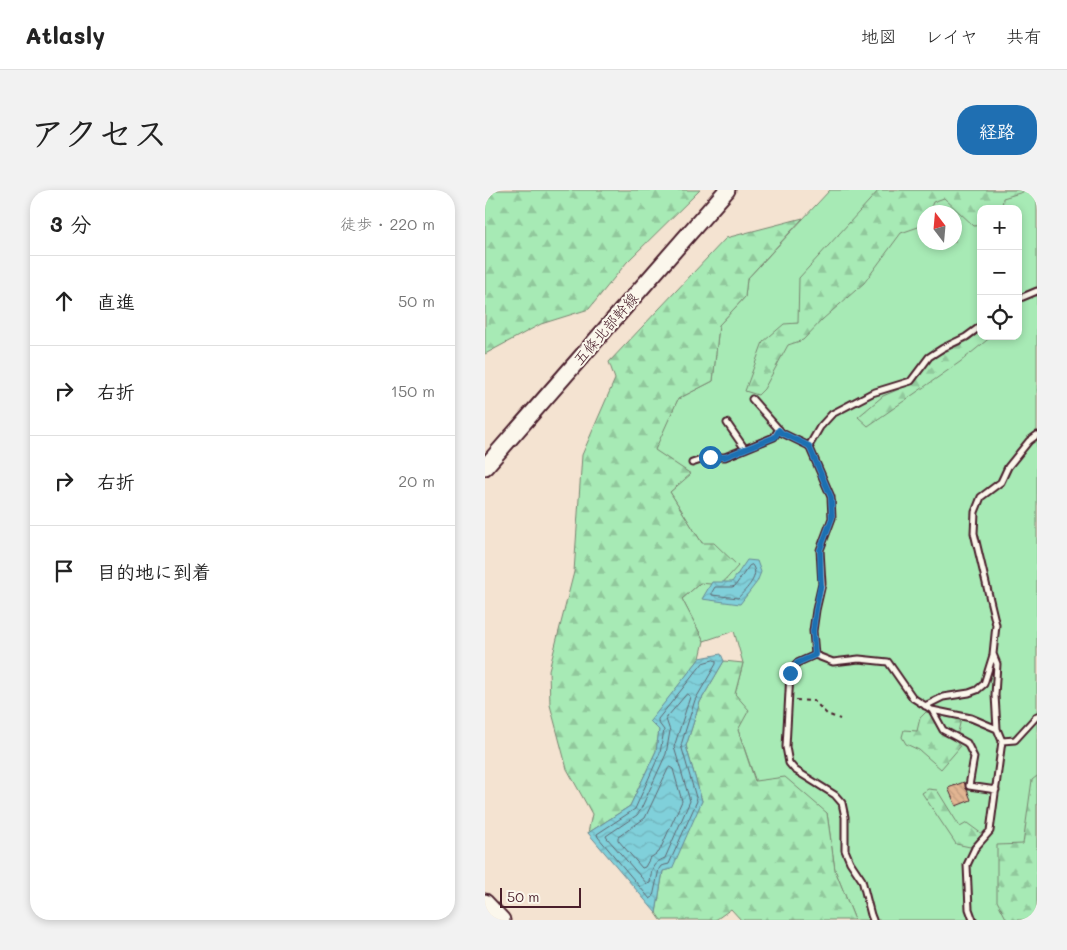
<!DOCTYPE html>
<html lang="ja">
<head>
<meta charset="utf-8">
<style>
  :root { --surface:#fff; --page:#f2f2f2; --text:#222; --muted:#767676; --line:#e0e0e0; --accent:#1f6fb2 }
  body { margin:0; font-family:Mali,"Klee One",sans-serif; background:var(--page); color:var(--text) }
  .controls { position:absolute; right:15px; top:15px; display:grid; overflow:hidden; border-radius:10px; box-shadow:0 2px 8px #0003 }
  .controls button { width:45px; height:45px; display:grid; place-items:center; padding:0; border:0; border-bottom:1px solid var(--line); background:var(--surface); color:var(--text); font:25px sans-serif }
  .compass { position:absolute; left:432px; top:15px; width:45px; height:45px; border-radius:50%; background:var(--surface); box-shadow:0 2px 8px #0003; rotate:344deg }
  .scale { position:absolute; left:15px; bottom:12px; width:81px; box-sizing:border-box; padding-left:5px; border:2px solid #4a1f2b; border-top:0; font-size:14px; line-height:18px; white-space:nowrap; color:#4a1f2b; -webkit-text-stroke:4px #fbf7ec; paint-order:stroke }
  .stop { position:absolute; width:15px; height:15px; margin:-11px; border:4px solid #1f6fb2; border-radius:50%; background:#fff }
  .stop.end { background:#1f6fb2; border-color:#fff; box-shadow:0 1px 5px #0008 }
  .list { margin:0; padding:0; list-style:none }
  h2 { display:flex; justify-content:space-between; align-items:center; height:65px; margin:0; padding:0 20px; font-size:21px }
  h2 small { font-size:16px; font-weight:400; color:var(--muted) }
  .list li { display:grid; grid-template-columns:32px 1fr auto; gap:15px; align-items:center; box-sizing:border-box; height:90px; padding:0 20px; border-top:1px solid var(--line) }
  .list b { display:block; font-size:19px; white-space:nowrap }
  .list em { font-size:16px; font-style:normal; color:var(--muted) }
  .icon { flex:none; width:28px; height:28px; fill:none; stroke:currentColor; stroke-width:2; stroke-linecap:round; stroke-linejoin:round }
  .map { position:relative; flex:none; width:552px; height:730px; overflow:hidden; border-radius:20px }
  header { display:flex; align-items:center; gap:30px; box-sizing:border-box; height:70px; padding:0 25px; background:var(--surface); border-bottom:1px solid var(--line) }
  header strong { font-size:24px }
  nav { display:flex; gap:28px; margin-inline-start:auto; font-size:18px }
  .intro { display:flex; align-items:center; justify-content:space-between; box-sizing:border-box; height:120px; padding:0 30px }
  h1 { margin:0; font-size:35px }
  .button { padding:12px 22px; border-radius:20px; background:var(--accent); color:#fff; font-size:18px; font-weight:700 }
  main { display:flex; gap:30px; padding:0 30px }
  aside { flex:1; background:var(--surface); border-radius:20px; box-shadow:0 2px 8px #0003 }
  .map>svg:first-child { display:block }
  .green { fill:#a7eab5; stroke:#788470; fill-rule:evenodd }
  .forest { fill:url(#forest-firs); stroke:#788470 }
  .water { fill:url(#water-waves); stroke:#6a8994 }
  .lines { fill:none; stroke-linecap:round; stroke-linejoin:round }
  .shore { stroke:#606671; stroke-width:1 }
  .building { fill:url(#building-back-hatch); stroke:#4a1f2b }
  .lane-casing { stroke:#4a1f2b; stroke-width:9 }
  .secondary-casing { stroke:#4a1f2b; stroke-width:19 }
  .path { stroke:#4a1f2b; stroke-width:2; stroke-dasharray:4 4; stroke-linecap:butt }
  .lane { stroke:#fbf7ec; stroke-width:5 }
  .secondary { stroke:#fbf7ec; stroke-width:15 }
  .route { stroke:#1f6fb2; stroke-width:6 }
  .labels { text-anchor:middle; stroke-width:4; stroke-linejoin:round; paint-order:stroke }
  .street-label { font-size:15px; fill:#4a1f2b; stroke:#fbf7ec }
</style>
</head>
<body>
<header>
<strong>Atlasly</strong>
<nav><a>地図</a><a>レイヤ</a><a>共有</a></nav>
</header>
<div class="intro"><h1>アクセス</h1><a class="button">経路</a></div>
<main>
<aside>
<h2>3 分<small>徒歩 · 220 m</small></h2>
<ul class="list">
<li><svg class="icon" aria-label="ahead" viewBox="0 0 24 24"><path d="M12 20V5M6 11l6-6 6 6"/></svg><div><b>直進</b></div><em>50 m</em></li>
<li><svg class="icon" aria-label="right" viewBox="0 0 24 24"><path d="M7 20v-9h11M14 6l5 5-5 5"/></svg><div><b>右折</b></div><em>150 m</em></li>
<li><svg class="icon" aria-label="right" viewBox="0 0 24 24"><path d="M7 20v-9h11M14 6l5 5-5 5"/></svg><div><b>右折</b></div><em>20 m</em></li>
<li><svg class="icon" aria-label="arrive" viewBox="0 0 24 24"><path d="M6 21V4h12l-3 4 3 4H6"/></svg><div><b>目的地に到着</b></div></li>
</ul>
</aside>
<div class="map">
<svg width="552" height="730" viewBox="0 0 552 730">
  <defs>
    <pattern id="forest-firs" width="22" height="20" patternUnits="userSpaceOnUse" patternTransform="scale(1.25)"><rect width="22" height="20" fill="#a7eab5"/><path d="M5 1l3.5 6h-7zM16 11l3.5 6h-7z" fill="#91c89c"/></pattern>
    <pattern id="water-waves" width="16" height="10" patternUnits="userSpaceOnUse" patternTransform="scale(1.25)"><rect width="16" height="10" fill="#80d0da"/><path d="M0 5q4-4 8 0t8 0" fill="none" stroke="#70b2bb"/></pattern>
    <pattern id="building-back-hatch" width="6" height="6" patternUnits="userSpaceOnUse" patternTransform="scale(1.25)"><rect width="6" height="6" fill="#e2b592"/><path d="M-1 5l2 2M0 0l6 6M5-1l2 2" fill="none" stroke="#c39b7e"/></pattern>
  </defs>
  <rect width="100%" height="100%" fill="#f4e3d1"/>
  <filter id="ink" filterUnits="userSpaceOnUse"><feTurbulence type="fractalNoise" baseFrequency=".02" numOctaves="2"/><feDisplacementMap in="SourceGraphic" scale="10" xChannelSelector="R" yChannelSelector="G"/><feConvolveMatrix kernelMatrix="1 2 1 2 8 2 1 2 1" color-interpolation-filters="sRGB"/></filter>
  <g filter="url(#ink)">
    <path class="green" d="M345,0H552V730H370L350,680L342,623L271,592L253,540L250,504L258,473L249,441L219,451L197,409L215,393L217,353L185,302L205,284L169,260L193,209L228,191L234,135L260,107L262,89ZM496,19H533V146H496ZM440,22H470V52H440Z"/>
    <path class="forest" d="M0,0H215L142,72L104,119L56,134L0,164Z
      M394,0H538V2L518,8L517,19H496V35L489,36L459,8L448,12L444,22H440L439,35L416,43L379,93L338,129L318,150L303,155L279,199L273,205L260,201L278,152L299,134L313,133L314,88Z
      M318,28L262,89L260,107L234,135L228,191L193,209L170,260L206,284L185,302L217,353H229L253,376L236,395L215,393L197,409L219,451L215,468L166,531L174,540L171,561L145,616L103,643L107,624L82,579L65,515L64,480L89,382L97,265L130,189L124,172L241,48Z
      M496,141V146H507L475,172L383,236L373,227L398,206L428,193L447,168L483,151Z
      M239,471L258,473L250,504L264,520L253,540L270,591L300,587L342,623L350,680L370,730H256L246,719L232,729L228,730H176L171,723L178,681L217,611L201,556L215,512Z
      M441,522L476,529L471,551L475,557L456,579L434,560L421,554L417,547L419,540L432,541L435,528Z
      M552,586V730H522L512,711V655L538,654L547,590Z
      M443,599L452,600L475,637L482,633L497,644L485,657L471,654L437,603Z"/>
    <path class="water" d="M262,370L272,371L276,382L272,392L255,414L217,409L227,392H247Z
      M236,464L239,471L215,512L201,556L217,611L187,679L178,681L171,723L103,643L145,616L171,561L174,540L165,531L215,468Z"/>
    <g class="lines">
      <path class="shore" d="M267,375C276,386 261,399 253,408L227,405V402L230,397H247L250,396L264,376Z
        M229,470L231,471V474L210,510L196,555L212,611L184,674L176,676L174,679L168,707L165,709L113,647L112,644L150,619L175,563L179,540L173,532V529L218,473Z
        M202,504L204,505L205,507L189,557L205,611L180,668C166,674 167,679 165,693L162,694L122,648L121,646L152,625L155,621L181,564L185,541L181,529Z
        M185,577L188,579L197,611L174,662L165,668L160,677L157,678L133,650V647L160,628L183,579Z"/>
    </g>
    <path class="building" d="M479,592L486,610L471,616L463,598Z"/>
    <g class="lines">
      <g class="lane-casing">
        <path id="lane" d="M533,109L552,101
          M267,209L297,243L324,256L346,307L347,328L335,360L337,394L331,420L328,441L330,465L348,472L374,469L403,472L428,508L447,520L486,528L512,539L517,551L505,641L490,658L482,675L484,719L488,730
          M242,233L260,259
          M324,256L335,237L347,224L387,203L426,191L444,167L458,158L481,147L496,136
          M207,273L225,267H240L289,247L294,239
          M330,465L312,473L305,483L301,557L304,573L310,580L350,605L357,613L360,627V660L365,672L377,690L386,725L388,730
          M440,516L458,507L484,503L492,500L499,494L508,465
          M447,520L458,540L482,553L489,567L484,596L511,600
          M512,539L510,505L512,474L508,464L511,435L489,343L490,322L496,307L516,292L523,277L544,251L552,245
          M517,551L530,550L552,526"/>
      </g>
      <g class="secondary-casing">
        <path id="secondary" d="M0,277L242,0
          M0,712L17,730"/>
      </g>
      <path class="path" d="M311,510L329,511L342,524L355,529"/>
      <use href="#lane" class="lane"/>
      <use href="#secondary" class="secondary"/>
    </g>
  </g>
  <g class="lines" filter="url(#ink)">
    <path class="route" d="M225,267H240L290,247L294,240L297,243L324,256L346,307L347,328L335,360L336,394L331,420L328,441L330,465L312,473L305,483"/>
  </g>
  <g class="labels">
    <g class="street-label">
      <text transform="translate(121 139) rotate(-49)" y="5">五條北部幹線</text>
    </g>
  </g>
</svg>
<div class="controls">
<button>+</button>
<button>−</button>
<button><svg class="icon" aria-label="locate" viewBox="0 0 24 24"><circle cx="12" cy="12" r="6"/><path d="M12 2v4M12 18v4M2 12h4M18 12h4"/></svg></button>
</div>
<svg class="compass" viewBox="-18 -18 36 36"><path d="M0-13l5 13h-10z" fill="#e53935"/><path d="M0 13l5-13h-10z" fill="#767676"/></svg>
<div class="scale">50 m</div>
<div class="stop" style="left:225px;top:267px"></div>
<div class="stop end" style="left:305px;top:483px"></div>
</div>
</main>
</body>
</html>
